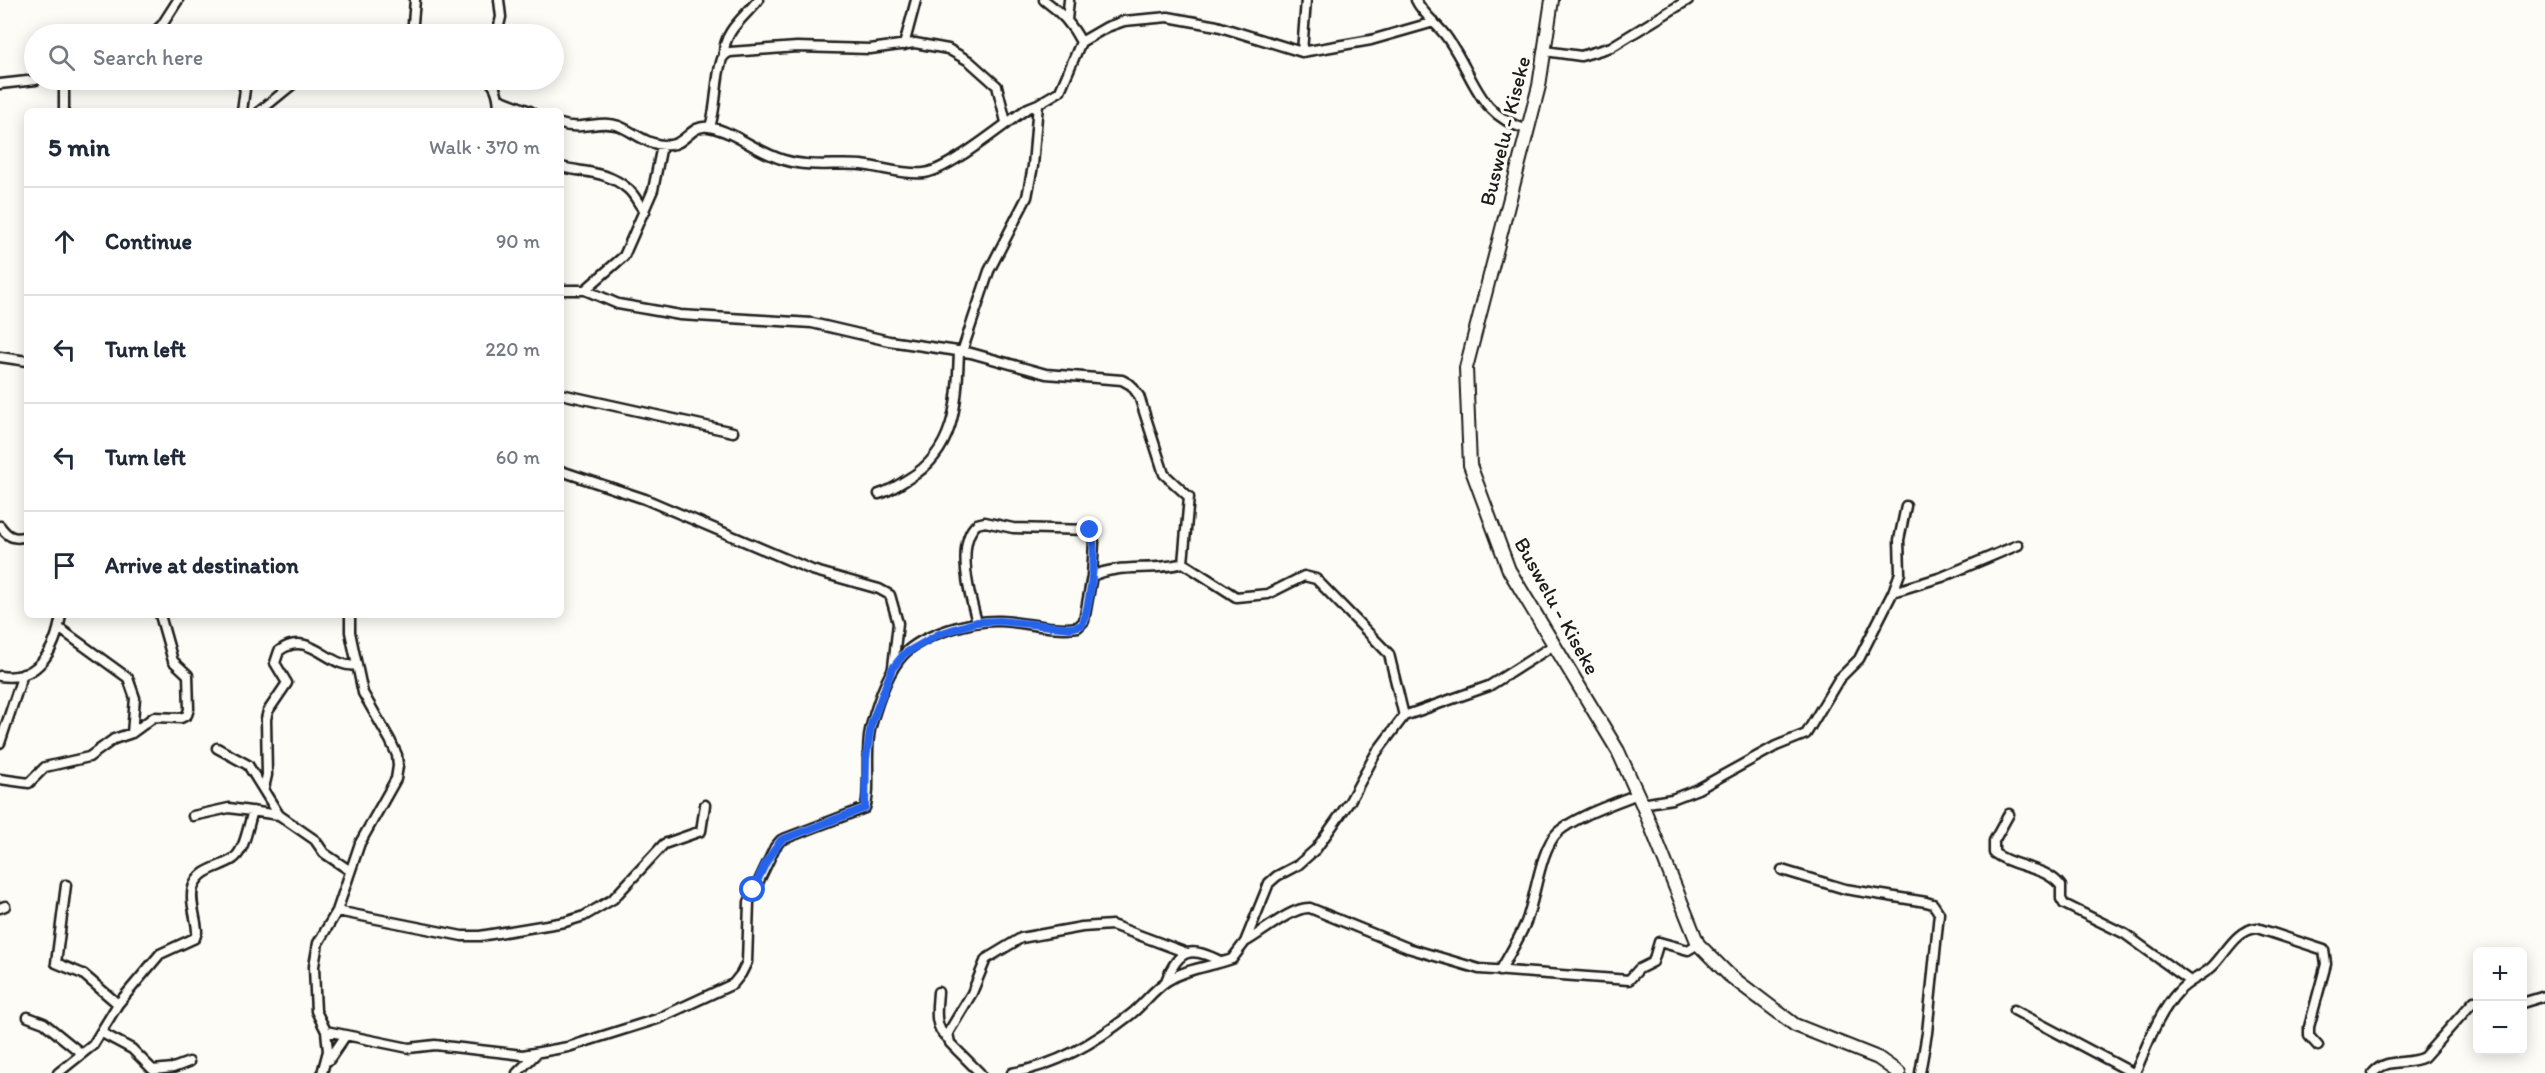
<!DOCTYPE html>
<html lang="en">
<head>
<meta charset="utf-8">
<style>
  :root { --surface:#fff; --page:#f6f6f7; --text:#1f2937; --muted:#747a83; --line:#e0e1e3 }
  body { margin:0; font-family:Itim,sans-serif; background:var(--page); color:var(--text) }
  .controls { position:absolute; right:18px; bottom:18px; display:grid; overflow:hidden; border-radius:9px; box-shadow:0 3px 15px #0003 }
  .controls button { width:54px; height:54px; display:grid; place-items:center; padding:0; border:0; border-bottom:2px solid var(--line); background:var(--surface); color:var(--text); font:30px sans-serif }
  .stop { position:absolute; width:18px; height:18px; margin:-14px; border:4px solid #2563eb; border-radius:50%; background:#fff }
  .stop.end { background:#2563eb; border-color:#fff; box-shadow:0 2px 6px #0008 }
  .list { margin:0; padding:0; list-style:none }
  h2 { display:flex; justify-content:space-between; align-items:center; height:78px; margin:0; padding:0 24px; font-size:26px }
  h2 small { font-size:20px; font-weight:400; color:var(--muted) }
  .list li { display:grid; grid-template-columns:39px 1fr auto; gap:18px; align-items:center; box-sizing:border-box; height:108px; padding:0 24px; border-top:2px solid var(--line) }
  .list b { display:block; font-size:22px; white-space:nowrap }
  .list em { font-size:20px; font-style:normal; color:var(--muted) }
  .icon { flex:none; width:33px; height:33px; fill:none; stroke:currentColor; stroke-width:2; stroke-linecap:round; stroke-linejoin:round }
  .map { position:relative; flex:none; width:2545px; height:1073px; overflow:hidden }
  .search { position:absolute; background:var(--surface); box-shadow:0 3px 15px #0003; left:24px; top:24px; width:540px; height:66px; display:flex; align-items:center; gap:15px; box-sizing:border-box; padding:0 21px; border-radius:33px; color:var(--muted); font-size:22px }
  .panel { position:absolute; background:var(--surface); box-shadow:0 3px 15px #0003; left:24px; top:108px; width:540px; height:510px; border-radius:9px }
  .map>svg:first-child { display:block }
  .lines { fill:none; stroke-linecap:round; stroke-linejoin:round }
  .street-casing { stroke:#1c1c1c; stroke-width:13 }
  .secondary-casing { stroke:#1c1c1c; stroke-width:16 }
  .street { stroke:#fdfcf7; stroke-width:8 }
  .secondary { stroke:#fdfcf7; stroke-width:12 }
  .route { stroke:#2563eb; stroke-width:8 }
  .labels { text-anchor:middle; stroke-width:6; stroke-linejoin:round; paint-order:stroke }
  .street-label { font-size:21px; fill:#1c1c1c; stroke:#fdfcf7 }
</style>
</head>
<body>
<div class="map">
<svg width="2545" height="1073" viewBox="0 0 2545 1073">
  <rect width="100%" height="100%" fill="#fdfcf7"/>
  <filter id="ink" filterUnits="userSpaceOnUse"><feTurbulence type="fractalNoise" baseFrequency=".0167" numOctaves="2"/><feDisplacementMap in="SourceGraphic" scale="12" xChannelSelector="R" yChannelSelector="G"/><feConvolveMatrix kernelMatrix="1 2 1 2 8 2 1 2 1" color-interpolation-filters="sRGB"/></filter>
  <g filter="url(#ink)">
    <g class="lines">
      <g class="street-casing">
        <path id="street" d="M1044,0C1061,12 1072,24 1081,42
          M1416,0C1423,15 1439,25 1448,39C1476,79 1477,115 1528,130
          M1067,20L1069,0
          M152,34L162,25L178,0
          M412,34L415,0
          M497,34L501,17L499,0
          M904,45L916,0
          M1545,51L1581,56L1611,47L1688,0
          M1302,52L1306,0
          M724,55C723,31 745,17 758,0
          M64,80V111
          M239,80L245,89L242,111
          M488,80C497,86 499,100 499,111
          M0,84L36,80
          M499,99L530,111
          M260,111L298,80
          M561,124C580,131 601,119 619,126C636,133 649,147 670,145C686,144 691,124 709,127C736,132 758,153 784,160C810,168 835,163 861,165C881,167 904,175 924,173C948,171 1005,123 1028,108L1038,104
          M710,127C717,105 715,83 721,62C722,57 725,54 730,52L797,47L870,49L915,43L948,49L969,61L997,86L1006,122
          M561,167C586,173 607,171 628,189C635,195 639,205 645,212
          M561,290H585L618,304L680,315L812,323L889,341L971,353L1046,374L1122,380L1131,385L1139,396L1164,474L1189,497L1183,563L1236,597L1268,594L1304,576L1316,579L1389,654L1404,716
          M585,290L624,256L653,190L662,145
          M962,352L989,271L1027,197L1033,166L1038,104L1060,91L1081,42L1107,27L1124,21L1168,17L1217,26L1302,52L1371,40L1434,22
          M0,357L27,361
          M561,394L733,432
          M561,471L645,499L812,570L879,589L890,595L898,623L893,667
          M879,494C890,491 898,485 908,479C956,451 957,402 959,352
          M0,526C8,537 14,540 27,536
          M1893,592L1900,573L1899,540L1906,506
          M977,622C970,598 955,543 977,524L985,522L1013,528L1090,530L1094,542L1092,576
          M59,628L128,678L135,698L132,733
          M0,676C39,682 56,648 61,615
          M0,743L23,674
          M217,748L248,765L279,815L315,840L324,853L349,870
          M0,779L29,783L45,767L89,757L114,739L132,733L154,717L181,718L187,715L189,709L188,675L173,661L160,615
          M264,788L267,775L266,719L268,711L287,683L275,663L279,651C309,628 330,670 356,665
          M1642,804L1672,799L1698,789L1776,746L1806,734L1839,679L1859,659L1893,592L1942,577L2018,545
          M2009,814L1994,841V853C2016,869 2044,865 2061,886V899L2064,904L2125,934L2190,981
          M193,816L229,808L279,815
          M1782,870L1845,889L1926,902L1933,904L1939,913L1927,1033L1920,1073
          M66,885L56,963L83,974L118,1004
          M0,908L5,906
          M337,911L462,936H480L565,922L584,916L613,899L664,844L701,831L705,805
          M1245,942C1262,933 1293,906 1310,908L1408,948L1479,969L1494,970L1629,980L1639,969L1653,962L1659,942L1688,950L1698,944
          M1500,971C1509,955 1519,939 1526,922C1536,896 1540,849 1558,832C1576,816 1614,804 1637,794
          M1166,981C1179,948 1191,946 1222,962
          M938,992C937,1008 933,1026 947,1038
          M2522,1003L2545,996
          M2014,1010L2133,1073
          M28,1017L44,1023L81,1053
          M326,1031L409,1048L435,1045L523,1055L568,1047L657,1019L733,984L741,974L747,962L749,902L775,847L781,840L865,808C872,790 864,750 871,726C877,704 887,672 903,655C922,634 972,620 1000,621C1026,622 1053,631 1078,627L1084,621L1092,576C1120,563 1153,572 1183,563
          M102,1033L132,1049L153,1070L173,1068L189,1062
          M329,1060L346,1035
          M58,1073L93,1045L118,1004L160,954L195,938L197,932C197,919 188,898 194,885C202,868 219,868 233,859C245,851 248,825 253,811
          M322,1073L328,1051L326,1031L316,1011L315,991L314,966L318,943L337,911L360,843L396,779L398,766L397,755L390,740L363,693L350,632V615
          M517,1073L537,1053
          M980,1073L950,1043L948,1033L972,993L986,959L1021,938L1082,927L1112,925L1187,953
          M1012,1073C1057,1065 1094,1043 1130,1015C1143,1005 1153,990 1167,981C1187,968 1210,967 1232,959L1245,942L1269,883L1277,876L1298,865L1316,849L1350,801L1376,753L1404,716L1489,686L1554,645
          M2135,1073C2147,1046 2158,1013 2179,991C2189,980 2203,976 2213,966C2227,952 2236,930 2257,928L2324,950L2326,964L2309,1027V1036L2318,1046
          M2373,1073C2387,1057 2407,1066 2424,1057L2474,1001"/>
      </g>
      <g class="secondary-casing">
        <path id="secondary" d="M1552,0L1539,86L1466,368L1470,465L1509,570L1618,751L1642,804L1698,944L1729,975L1795,1025L1878,1058L1899,1073"/>
      </g>
      <use href="#street" class="street"/>
      <use href="#secondary" class="secondary"/>
    </g>
  </g>
  <g class="lines" filter="url(#ink)">
    <path class="route" d="M753,890L765,864L781,840L865,808L866,759L871,725L892,669L904,654L939,634L977,622L1000,621L1071,628L1082,625C1089,610 1099,543 1090,530"/>
  </g>
  <g class="labels">
    <g class="street-label">
      <text transform="translate(1505 131) rotate(-76)" y="7">Buswelu - Kiseke</text>
      <text transform="translate(1557 606) rotate(61)" y="7">Buswelu - Kiseke</text>
    </g>
  </g>
</svg>
<div class="controls">
<button>+</button>
<button>−</button>
</div>
<div class="stop" style="left:753px;top:890px"></div>
<div class="stop end" style="left:1090px;top:530px"></div>
<div class="search"><svg class="icon" aria-label="search" viewBox="0 0 24 24"><circle cx="10" cy="10" r="6"/><path d="M15 15l6 6"/></svg>Search here</div>
<section class="panel">
<h2>5 min<small>Walk · 370 m</small></h2>
<ul class="list">
<li><svg class="icon" aria-label="ahead" viewBox="0 0 24 24"><path d="M12 20V5M6 11l6-6 6 6"/></svg><div><b>Continue</b></div><em>90 m</em></li>
<li><svg class="icon" aria-label="left" viewBox="0 0 24 24"><path d="M17 20v-9H6M10 6l-5 5 5 5"/></svg><div><b>Turn left</b></div><em>220 m</em></li>
<li><svg class="icon" aria-label="left" viewBox="0 0 24 24"><path d="M17 20v-9H6M10 6l-5 5 5 5"/></svg><div><b>Turn left</b></div><em>60 m</em></li>
<li><svg class="icon" aria-label="arrive" viewBox="0 0 24 24"><path d="M6 21V4h12l-3 4 3 4H6"/></svg><div><b>Arrive at destination</b></div></li>
</ul>
</section>
</div>
</body>
</html>
